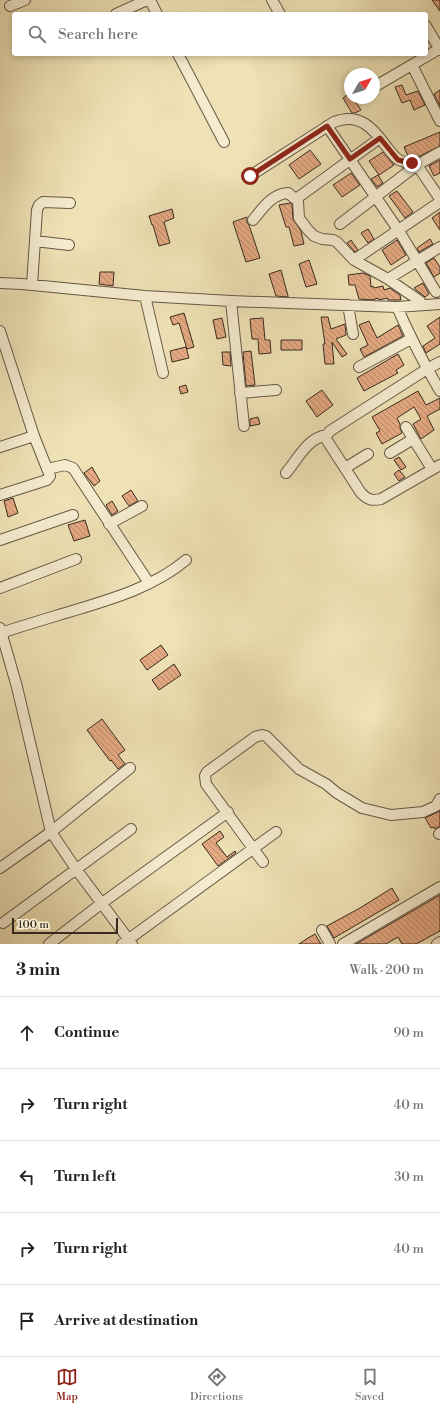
<!DOCTYPE html>
<html lang="en">
<head>
<meta charset="utf-8">
<style>
  :root { --surface:#fff; --page:#f6f6f6; --text:#222; --muted:#767676; --line:#e0e0e0; --accent:#8f2418 }
  body { margin:0; font-family:"Libre Bodoni",serif; background:var(--page); color:var(--text) }
  .compass { position:absolute; left:344px; top:68px; width:36px; height:36px; border-radius:50%; background:var(--surface); box-shadow:0 2px 6px #0003; rotate:51deg }
  .scale { position:absolute; left:12px; bottom:10px; width:106px; box-sizing:border-box; padding-left:4px; border:2px solid #392a20; border-top:0; font-size:11px; line-height:14px; white-space:nowrap; color:#392a20; -webkit-text-stroke:3px #f5ecd0; paint-order:stroke }
  .stop { position:absolute; width:12px; height:12px; margin:-9px; border:3px solid #8f2418; border-radius:50%; background:#fff }
  .stop.end { background:#8f2418; border-color:#fff; box-shadow:0 1px 4px #0008 }
  .list { margin:0; padding:0; list-style:none }
  h2 { display:flex; justify-content:space-between; align-items:center; height:52px; margin:0; padding:0 16px; font-size:17px }
  h2 small { font-size:13px; font-weight:400; color:var(--muted) }
  .list li { display:grid; grid-template-columns:26px 1fr auto; gap:12px; align-items:center; box-sizing:border-box; height:72px; padding:0 16px; border-top:1px solid var(--line) }
  .list b { display:block; font-size:15px; white-space:nowrap }
  .list em { font-size:13px; font-style:normal; color:var(--muted) }
  .icon { flex:none; width:22px; height:22px; fill:none; stroke:currentColor; stroke-width:2; stroke-linecap:round; stroke-linejoin:round }
  .map { position:relative; flex:none; width:440px; height:944px; overflow:hidden }
  .search { position:absolute; background:var(--surface); box-shadow:0 2px 6px #0003; left:12px; right:12px; top:12px; height:44px; display:flex; align-items:center; gap:10px; box-sizing:border-box; padding:0 14px; border-radius:4px; color:var(--muted); font-size:15px }
  .sheet { height:412px; background:var(--surface) }
  nav { display:flex; justify-content:space-around; align-items:center; box-sizing:border-box; height:56px; border-top:1px solid var(--line); background:var(--surface); font-size:11px; color:var(--muted) }
  nav a { display:grid; justify-items:center; gap:2px }
  nav .on { color:var(--accent) }
  .map>svg:first-child { display:block }
  .building { fill:url(#building-back-hatch); stroke:#392a20 }
  .lines { fill:none; stroke-linecap:round; stroke-linejoin:round }
  .minor-casing { stroke:#665846; stroke-width:12 }
  .minor { stroke:#f5ecd0; stroke-width:10 }
  .route { stroke:#8f2418; stroke-width:5 }
</style>
</head>
<body>
<div class="map">
<svg width="440" height="944" viewBox="0 0 440 944">
  <defs>
    <pattern id="building-back-hatch" width="6" height="6" patternUnits="userSpaceOnUse"><rect width="6" height="6" fill="#e5aa83"/><path d="M-1 5l2 2M0 0l6 6M5-1l2 2" fill="none" stroke="#bb8b6b"/></pattern>
  </defs>
  <rect width="100%" height="100%" fill="#efe2b6"/>
  <filter id="stains"><feTurbulence type="fractalNoise" baseFrequency=".005" numOctaves="4"/><feColorMatrix values="0 0 0 0 .2 0 0 0 0 .09 0 0 0 0 .02 0 0 0 .5 -.17"/></filter>
  <radialGradient id="worn" r=".72"><stop offset=".6" stop-color="#630" stop-opacity="0"/><stop offset="1" stop-color="#630" stop-opacity=".3"/></radialGradient>
  <path class="building" d="M432,0H440V11Z
    M402,85L406,95L418,91L425,105L414,110L410,100L402,103L395,87Z
    M440,90V106L434,94Z
    M350,93V98H353L361,110L355,113H352L343,98Z
    M440,132V146L416,158L408,156L404,147Z
    M310,150L321,164L299,179L289,165Z
    M383,152L394,165L379,175L369,161Z
    M440,160V173L434,176L429,166Z
    M351,173L360,185L342,197L333,185Z
    M378,175L383,183L377,187L371,179Z
    M397,191L413,212L405,218L389,196Z
    M290,203L292,204L293,219L301,231L304,244L294,246L289,227H286L279,205Z
    M172,209L174,218L164,222L170,243L159,246L153,225H152L149,216Z
    M440,212V230L432,218Z
    M247,217V222L249,225L260,258L246,262L233,222Z
    M368,229L374,239L368,243L361,233Z
    M430,239L433,244L419,252L417,248Z
    M351,240L358,250L355,252L347,243Z
    M397,240L406,255L391,265L382,250Z
    M434,258L440,267V273L434,277L426,263Z
    M309,260L317,284L306,287L299,264Z
    M281,270L288,296V297L276,296L269,274Z
    M100,272H114L113,286L99,284Z
    M363,273L370,276L371,287L373,286L374,288L383,286L384,290L390,288L400,295L401,300H388L387,298L379,300L378,298L372,300L359,299L355,285H349L348,275Z
    M423,283L429,294L425,297L414,288Z
    M184,313L194,347L187,349L179,323L173,325L170,317Z
    M321,317H328L331,329L345,324L346,335L336,339L347,354L342,357L332,342L334,364H325L323,344H325Z
    M440,317V344L426,353L423,346L435,338L427,326Z
    M222,318L226,337L217,339L213,320Z
    M263,318L265,340H270L271,353L259,354L258,339H252L250,319Z
    M369,321L377,338L398,325L403,336L364,357L360,349L368,345L359,325Z
    M281,340H302V350H281Z
    M186,347L189,358L172,362L170,351Z
    M251,351L255,385L246,386L243,352Z
    M222,352H230L231,366L223,365Z
    M398,354L404,365L396,370L398,373L364,391L357,378Z
    M186,385L188,392L181,394L179,387Z
    M322,390L333,405L317,417L306,401Z
    M418,391L426,405L440,398V409L427,416L434,430L421,439L413,424L421,419L414,407L397,418L400,424V428L402,433L382,444L376,433L380,431L372,417Z
    M258,417L260,424L250,426V419Z
    M399,457L406,467L401,470L394,460Z
    M92,467L100,481L94,486L84,473Z
    M399,470L405,477L399,481L394,474Z
    M131,490L138,501L129,506L122,496Z
    M13,498L18,513L8,517L4,501Z
    M112,501L118,511L112,515L106,505Z
    M85,520L90,536L74,541L68,525Z
    M161,645L168,655L147,670L140,660Z
    M174,664L181,675L159,690L152,680Z
    M102,719L125,750L118,755L125,764L118,769L111,760L110,761L87,730Z
    M440,811V826L435,829L434,827L431,828L425,818Z
    M220,831L224,837L216,843L227,857L235,851L236,853L218,866L202,844Z
    M392,888L399,900L334,938L327,926L360,908Z
    M440,895V931L416,944H402L398,937L386,944H356Z
    M315,934L321,944H299L308,938Z"/>
  <g class="lines">
    <g class="minor-casing">
      <path id="minor" d="M150,0L157,14
        M272,0L280,14
        M10,6L25,0
        M116,14L147,0
        M426,26L440,50
        M178,54L224,142
        M412,65L440,121
        M374,87L439,49
        M327,126L399,231L436,292
        M250,176L334,122C359,112 373,128 386,146C390,151 394,157 399,160C405,163 411,163 417,165L440,199
        M296,199L380,138
        M253,220C263,208 272,194 288,193L298,201L299,218L308,230L314,236L322,239L333,240L337,242L354,260L388,279L420,301
        M340,224L417,165L440,152
        M35,241L69,245
        M354,260L440,202
        M388,279L440,247
        M0,283L22,284L145,296L231,301L397,307L440,304
        M32,285L37,210L39,205L43,202L70,203
        M145,296L163,373
        M231,301L244,426
        M348,305L353,334
        M397,307C410,336 424,364 440,391
        M0,331L34,436L50,476L47,480L0,495
        M440,362L427,369L330,431L327,435L326,439L361,493C368,500 372,501 381,499L440,465
        M359,367L411,339
        M240,393L276,390
        M406,427L432,469
        M0,447L34,436
        M390,453L413,439
        M345,468L368,454
        M47,469L65,465L73,468L149,583
        M286,473C298,459 307,438 327,435
        M109,524L142,506
        M0,540L73,515
        M0,588L76,559
        M0,628L17,687L51,832L76,869L132,944
        M1,633C25,625 49,618 72,611C112,599 154,587 186,560
        M439,834L440,833
        M263,862L206,784L205,776L207,772L255,737L262,735L266,736L299,769L326,784L337,793L362,808L391,815L423,812L436,806L440,799
        M0,868L51,832L130,768
        M3,923L131,829
        M322,930L330,944
        M49,944L102,903L228,812
        M122,944L276,832
        M343,944L440,887
        M437,944L440,942"/>
    </g>
    <use href="#minor" class="minor"/>
  </g>
  <g class="lines">
    <path class="route" d="M250,176L327,126L350,159L380,138L398,160L412,163"/>
  </g>
  <rect width="100%" height="100%" filter="url(#stains)"/>
  <rect width="100%" height="100%" fill="url(#worn)"/>
</svg>
<svg class="compass" viewBox="-18 -18 36 36"><path d="M0-13l5 13h-10z" fill="#e53935"/><path d="M0 13l5-13h-10z" fill="#767676"/></svg>
<div class="scale">100 m</div>
<div class="stop" style="left:250px;top:176px"></div>
<div class="stop end" style="left:412px;top:163px"></div>
<div class="search"><svg class="icon" aria-label="search" viewBox="0 0 24 24"><circle cx="10" cy="10" r="6"/><path d="M15 15l6 6"/></svg>Search here</div>
</div>
<section class="sheet">
<h2>3 min<small>Walk · 200 m</small></h2>
<ul class="list">
<li><svg class="icon" aria-label="ahead" viewBox="0 0 24 24"><path d="M12 20V5M6 11l6-6 6 6"/></svg><div><b>Continue</b></div><em>90 m</em></li>
<li><svg class="icon" aria-label="right" viewBox="0 0 24 24"><path d="M7 20v-9h11M14 6l5 5-5 5"/></svg><div><b>Turn right</b></div><em>40 m</em></li>
<li><svg class="icon" aria-label="left" viewBox="0 0 24 24"><path d="M17 20v-9H6M10 6l-5 5 5 5"/></svg><div><b>Turn left</b></div><em>30 m</em></li>
<li><svg class="icon" aria-label="right" viewBox="0 0 24 24"><path d="M7 20v-9h11M14 6l5 5-5 5"/></svg><div><b>Turn right</b></div><em>40 m</em></li>
<li><svg class="icon" aria-label="arrive" viewBox="0 0 24 24"><path d="M6 21V4h12l-3 4 3 4H6"/></svg><div><b>Arrive at destination</b></div></li>
</ul>
</section>
<nav>
<a class="on"><svg class="icon" aria-label="map" viewBox="0 0 24 24"><path d="M3 6l6-2 6 2 6-2v14l-6 2-6-2-6 2zM9 4v14M15 6v14"/></svg>Map</a>
<a><svg class="icon" aria-label="directions" viewBox="0 0 24 24"><path d="M12 3l9 9-9 9-9-9zM9 14v-3h6M13 9l2 2-2 2"/></svg>Directions</a>
<a><svg class="icon" aria-label="saved" viewBox="0 0 24 24"><path d="M7 4h10v16l-5-4-5 4z"/></svg>Saved</a>
</nav>
</body>
</html>
